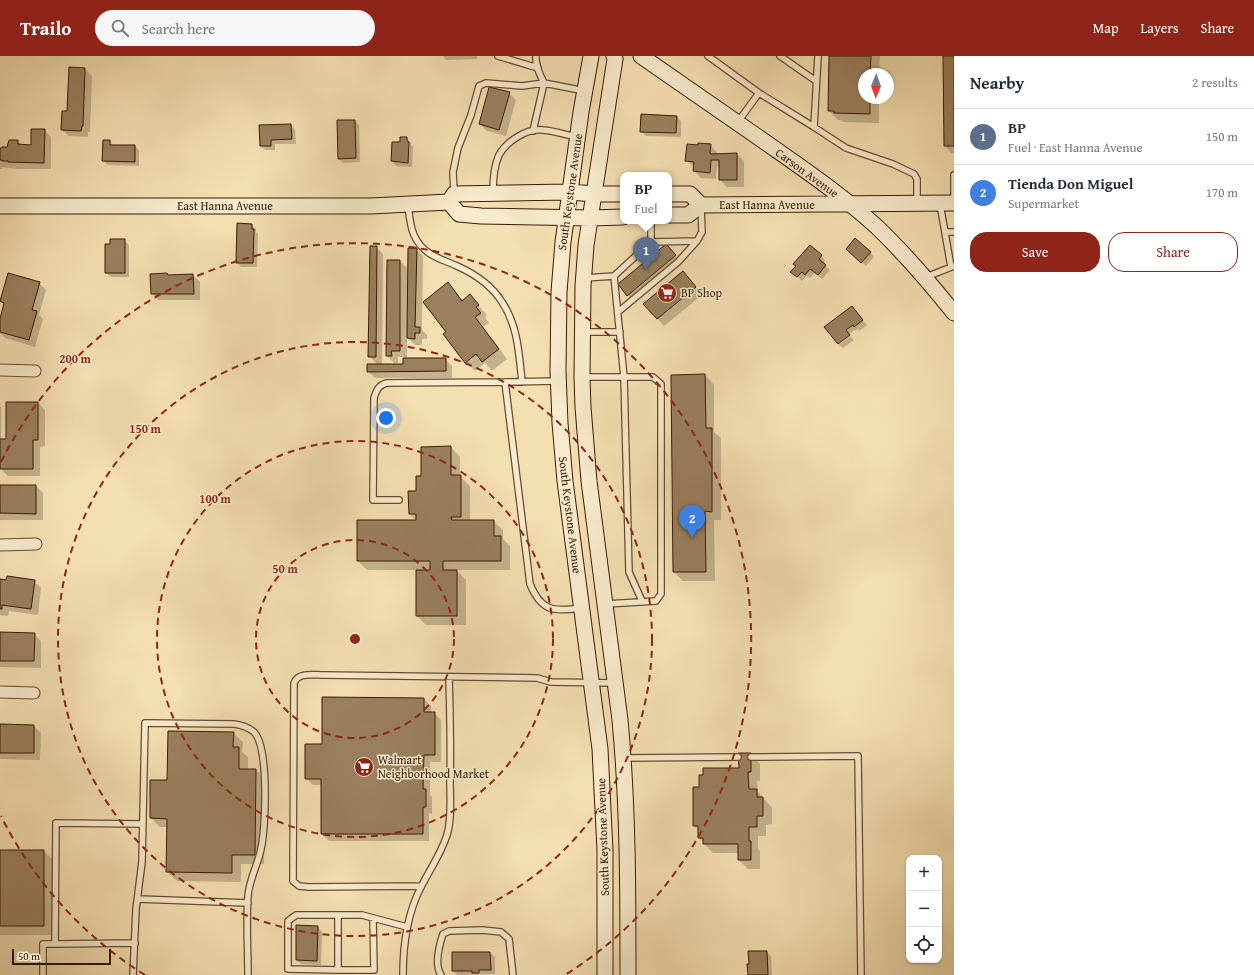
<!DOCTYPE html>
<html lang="en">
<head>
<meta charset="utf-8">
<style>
  :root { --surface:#fff; --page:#f6f6f7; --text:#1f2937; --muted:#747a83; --line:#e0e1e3; --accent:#8f2418 }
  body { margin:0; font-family:"Gentium Book Plus",serif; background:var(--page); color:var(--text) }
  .controls { position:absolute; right:12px; bottom:12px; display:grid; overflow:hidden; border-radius:8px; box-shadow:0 1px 3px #0004 }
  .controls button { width:36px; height:36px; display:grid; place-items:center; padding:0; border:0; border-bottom:1px solid var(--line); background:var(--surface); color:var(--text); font:20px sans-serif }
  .compass { position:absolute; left:858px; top:12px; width:36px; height:36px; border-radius:50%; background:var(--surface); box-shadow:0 1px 3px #0004; rotate:181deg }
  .scale { position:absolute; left:12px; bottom:10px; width:99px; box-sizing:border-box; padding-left:4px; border:2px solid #381905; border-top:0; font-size:11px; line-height:14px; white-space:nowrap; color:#381905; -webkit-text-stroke:3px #f8eacc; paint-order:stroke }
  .you { position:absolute; left:386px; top:362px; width:14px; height:14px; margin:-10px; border:3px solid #fff; border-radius:50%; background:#1a73e8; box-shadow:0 0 0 6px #1a73e833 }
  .badge { display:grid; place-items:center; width:26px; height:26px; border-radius:50%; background:var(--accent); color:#fff; font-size:13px; font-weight:700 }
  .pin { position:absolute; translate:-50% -33px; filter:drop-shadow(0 1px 2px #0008) }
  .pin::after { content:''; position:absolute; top:21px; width:14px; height:12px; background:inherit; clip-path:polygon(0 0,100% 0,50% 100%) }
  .popup { position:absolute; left:620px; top:116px; width:52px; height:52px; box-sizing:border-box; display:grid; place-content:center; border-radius:8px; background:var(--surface); filter:drop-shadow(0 1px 3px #0005); font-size:13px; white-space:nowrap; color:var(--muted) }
  .popup b { font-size:15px; color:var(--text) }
  .popup::after { content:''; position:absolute; left:50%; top:100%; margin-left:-8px; border:8px solid transparent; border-top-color:var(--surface) }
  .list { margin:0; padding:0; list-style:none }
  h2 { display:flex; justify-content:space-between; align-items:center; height:52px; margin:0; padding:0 16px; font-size:17px }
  h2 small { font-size:13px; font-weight:400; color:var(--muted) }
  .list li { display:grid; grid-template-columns:26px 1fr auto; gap:12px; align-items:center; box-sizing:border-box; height:56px; padding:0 16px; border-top:1px solid var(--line) }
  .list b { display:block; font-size:15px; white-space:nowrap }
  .list p { margin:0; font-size:13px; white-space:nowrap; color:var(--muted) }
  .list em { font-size:13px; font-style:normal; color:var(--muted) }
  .actions { display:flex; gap:8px; padding:12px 16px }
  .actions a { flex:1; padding:9px 0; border:1px solid var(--accent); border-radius:16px; text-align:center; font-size:14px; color:var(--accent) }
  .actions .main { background:var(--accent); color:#fff }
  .icon { flex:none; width:22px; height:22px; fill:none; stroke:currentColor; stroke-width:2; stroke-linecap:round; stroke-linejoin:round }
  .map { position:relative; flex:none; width:954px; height:919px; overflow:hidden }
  header { display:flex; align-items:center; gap:24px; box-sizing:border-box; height:56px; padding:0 20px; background:var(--accent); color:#fff }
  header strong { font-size:19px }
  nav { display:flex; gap:22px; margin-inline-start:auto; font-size:14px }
  .search { width:280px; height:36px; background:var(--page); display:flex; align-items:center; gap:10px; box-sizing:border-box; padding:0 14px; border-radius:22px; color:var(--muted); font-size:15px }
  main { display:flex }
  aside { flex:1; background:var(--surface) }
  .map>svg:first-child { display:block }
  .shadow { fill:#0003 }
  .building { fill:#9a805e; stroke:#381905 }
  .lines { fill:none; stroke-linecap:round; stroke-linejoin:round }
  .lane-casing { stroke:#674a30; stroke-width:8 }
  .street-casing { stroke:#674a30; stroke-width:13 }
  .secondary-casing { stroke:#381905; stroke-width:17 }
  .lane { stroke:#f8eacc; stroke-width:5.5 }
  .street { stroke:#f8eacc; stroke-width:11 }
  .secondary { stroke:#f8eacc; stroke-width:15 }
  .ring { fill:none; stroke:#8f2418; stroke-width:2; stroke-dasharray:7 5 }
  .labels { text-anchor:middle; stroke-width:3; stroke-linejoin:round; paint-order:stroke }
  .street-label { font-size:12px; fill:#381905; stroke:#f8eacc }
  .poi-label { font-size:12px; fill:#381905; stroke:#f8eacc; text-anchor:start }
  .centre { fill:#8f2418; stroke:#f8eacc; stroke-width:2 }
  .ring-label { font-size:12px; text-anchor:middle; font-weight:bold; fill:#8f2418; stroke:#f8eacc; stroke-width:3; stroke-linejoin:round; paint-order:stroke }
</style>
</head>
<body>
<header>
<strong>Trailo</strong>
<div class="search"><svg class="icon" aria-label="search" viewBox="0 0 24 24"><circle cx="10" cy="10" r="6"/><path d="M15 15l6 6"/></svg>Search here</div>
<nav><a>Map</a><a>Layers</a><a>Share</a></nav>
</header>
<main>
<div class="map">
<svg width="954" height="919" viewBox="0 0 954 919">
  <rect width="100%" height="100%" fill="#f4dfb1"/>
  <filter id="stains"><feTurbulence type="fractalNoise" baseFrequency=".005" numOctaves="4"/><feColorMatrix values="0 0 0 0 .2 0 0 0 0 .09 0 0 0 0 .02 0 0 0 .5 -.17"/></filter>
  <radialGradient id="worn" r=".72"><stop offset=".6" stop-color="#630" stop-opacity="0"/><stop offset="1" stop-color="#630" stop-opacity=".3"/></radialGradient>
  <path class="shadow" d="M443,0H477V3L446,4Z
    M830,0H916H880L879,18H864V42H879V67L844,66L841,64H838L829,55Z
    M944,0H954V97H951L945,90Z
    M70,12L85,13L92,20L90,76H88V81L69,80L62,74L68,56Z
    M509,37L516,44L506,80L487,75L480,68Z
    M677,61L681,65V81L646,80L641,75Z
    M355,65L359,69L360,106L343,107L339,102Z
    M291,69L295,74L296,88H275V94H265L261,90Z
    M44,74L51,81V113H16L2,111V113H0V93L8,92L17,85L22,89L32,90Z
    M407,82L411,87V89L413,91L412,111L396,110L392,105L401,87Z
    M109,85L114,90H135L139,94V110L108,109L103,105Z
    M710,89L717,96V98H737L744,105V131H727L720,124V110H717L716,123L701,122L694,115L695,112L686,104L699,90Z
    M252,169L256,173V176L258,178L257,211H241L237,206Z
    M124,184L129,189V221H111L106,217Z
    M666,189L677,202L630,241L619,229Z
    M376,191L383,198L382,309H404L445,303L452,310V322H375L368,315L378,309L369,300Z
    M416,193L423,200L422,274L427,279V283H422V289H415L407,281V301H398V307H394L387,300L400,205L407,212V234H409Z
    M870,196L874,201L866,210L851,197Z
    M821,200L825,204L823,208L830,214L822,223L815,217L810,222L807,219L802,225L792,216L797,210Z
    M9,218L39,227L46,234L39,259L43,263L35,291L5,282L0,277V266L5,250L1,246Z
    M151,219H193L200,226V244H158L152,237Z
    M689,223L702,239L664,270L645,248Z
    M448,228L463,245L470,240L487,259L485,261L489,267L483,271L507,303L492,315L485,307L475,315L466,306L447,276Z
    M852,251L867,269L859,275L858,273L853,275L838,287Z
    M850,280L854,284L843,292L839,289Z
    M705,319L714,329V376L721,382V464H714L715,525H683L674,516Z
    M38,347L45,354V390L40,391V420H8L1,413L7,384Z
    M0,350L1,351V383H0Z
    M451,391L460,401V420L470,430V465H493L503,474V483L510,490V514H456L466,524V569H426L417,560V514H367L358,505L417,465L410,458L422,421Z
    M0,430H36L43,437V464H0Z
    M0,524L34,525L41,532L38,559L9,555L8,560L0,559Z
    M0,577L34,578L41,585V612L0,611Z
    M424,643L431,650V657H434L441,664V706H430V739L432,741V758L429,757V785H329L322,778V729H313L306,722L323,689Z
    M0,669L34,670L41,677L40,704L0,703Z
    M233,677L243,686L242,696L248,701V714H256L265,723L264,808H241V826L177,825L167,816L168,771H160L151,762L168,725Z
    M750,698L760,708V725H757L758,736L772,752V768L766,769V780H758V793L760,795V813H748L739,804V797H713L704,788V786L699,782V774L694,769L700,732L740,713Z
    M0,795H44L53,804V879H0Z
    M317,871L322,875L321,909L301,908L297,904Z
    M767,896L771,900L772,919H750Z
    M453,897H490L495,901V918L457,919L453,915Z"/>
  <path class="building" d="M829,0H871L870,18H864V42H870V58L834,57V55H828Z
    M943,0H954V90H944Z
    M69,11L85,12L83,70H82L81,75L61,74L62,55H67Z
    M489,31L510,36L499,74L479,68Z
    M641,58L677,60L676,77L640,76Z
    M337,64H355L356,102L338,103Z
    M291,68L292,83L271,84V90H260L259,69Z
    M31,73H45L44,107L8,106V105H2V104H0V92H2V91H7L9,84H18V88L31,89Z
    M400,81H407V85L409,86L408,107L391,105L392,86H400Z
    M103,84H110V89H135V106L102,105Z
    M698,87L711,88L710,97L711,98L737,97V124H719V104H711L710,117L693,115L694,106L685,105L687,88L698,89Z
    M237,167L252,168V173H254L253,207H236Z
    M855,182L871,196L861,207L846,193Z
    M110,183H125V217H105V188H110Z
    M666,188L676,199L627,240L618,228Z
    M810,189L822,199L819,203L826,209L818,219L810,213L805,219L802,216L797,221L790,216L796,210L793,208Z
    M370,190H377L376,301H368Z
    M408,192H417L415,271H420V277H415V283L407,282Z
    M387,204H400V295H391L392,300H386Z
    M683,215L696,231L657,263L643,248Z
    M8,217L40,226L32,254L37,255L29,284L0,276V263L4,247L0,245Z
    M167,217L168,219L193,218L194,238H151L150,218Z
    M448,226L462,245L470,238L479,249L476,251L481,257L475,261L499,293L482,306L476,298L465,307L443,278L446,276L423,246Z
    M852,250L863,264L854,271L853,269L846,274L850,279L838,288L824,271Z
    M403,302H446V315L367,316V308H403Z
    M705,318L706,372H712V456L705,455L706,516H673L671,319Z
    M6,346H38V384H33V413H0V383H6Z
    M451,390V419H461V461H451L452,464H494V480H501V505H443V514H457V560H416V514H430V505H357V464H416V458H409L408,435H416V420H421V391Z
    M0,429H36V458L0,457Z
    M7,520L35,524L31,553L2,549V553H0V523L6,524Z
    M0,576L35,577L34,605H0Z
    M322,641L424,642V656H435V699H424L423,733H426V751H423V778H321V723H305V688H322Z
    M0,668L34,669V697H0Z
    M168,675L234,676L233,691H239V713H256L255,799H232V817L166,816L167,763L150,762V724H167Z
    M738,697H751V716H748L749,733H757V741H763V760H757V771H749V785H751V804H738V788H703V782H698V770H693V731H699V719H703V712H739Z
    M0,794H44V870H0Z
    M296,869L318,870L317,905L296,904Z
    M748,895H767L768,919H748L747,908H749Z
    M452,896H490L491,914H479V917H472V915H452Z"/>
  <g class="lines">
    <g class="lane-casing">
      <path id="lane" d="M498,0L538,12
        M536,0C535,9 540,19 544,27L585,35
        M708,0L759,37L814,71
        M780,0L816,25
        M818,0L814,71L846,92L893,108L914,118L917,123V147
        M737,67L759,37
        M493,136C493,124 494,110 499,99C507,85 527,72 543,74C555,75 566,79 577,81
        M454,137L453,116L458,92L471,59L479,30L486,27L522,30L544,27L533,75
        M954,147V119
        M940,148L951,211
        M408,149C409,158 410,170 414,179C423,199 439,202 457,210C475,218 492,230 502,246C518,270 519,298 522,326
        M945,176H954
        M651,186V165
        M926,221L954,210
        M585,222L614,220
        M618,256L678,206L697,185
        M582,276H620
        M583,321H653L661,328V538L656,545L606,548
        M557,325L505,326L530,528C541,555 553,556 580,552
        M399,444H373L374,342C376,335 378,330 386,327L505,326
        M642,545L629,516L624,321L614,220L651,186L697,185L702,176L701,151
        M751,701L858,700L861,919
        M625,702L738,701
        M421,830L309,831L299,830L293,825L294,627C298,616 313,619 323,619L537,622L551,626L615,627
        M138,843L248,847
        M373,862L374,914H338V859H362L407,871
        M55,888L135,887
        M338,914L288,913V865L296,859H338
        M43,919V888H55L56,767L143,768
        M133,919L136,853L142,806L145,667L234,668C241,669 248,671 254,676C269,691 266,771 261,793C258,808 249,824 248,840C246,866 248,893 248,919
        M403,919C403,888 407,858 421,831C430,813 441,798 447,779C452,762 450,742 450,725C451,690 450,656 449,621
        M441,919C434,908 439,890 443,878L449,875L482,874L501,876L509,883L513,919"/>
    </g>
    <g class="street-casing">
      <path id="street" d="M0,314L35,315
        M0,489L36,488
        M0,636L34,637"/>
    </g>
    <g class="secondary-casing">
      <path id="secondary" d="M591,0L581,56L563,186L559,236L558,315L560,367L565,425L600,693L605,794V919
        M614,0L615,3L586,189L583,230L582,321L583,351L589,425L620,664C628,749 628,834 628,919
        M641,0C683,29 726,59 768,88C805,114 843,140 877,171C905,198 930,227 954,257
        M669,138H690L701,149
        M449,146L459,158L481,160L591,162L623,161
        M449,146L454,138L569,136L595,138H623
        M0,150H371L449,146
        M669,159H688L701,149L954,147"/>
    </g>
    <use href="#lane" class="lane"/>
    <use href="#street" class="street"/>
    <use href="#secondary" class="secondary"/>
  </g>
  <g class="ring">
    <circle cx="355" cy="583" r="99"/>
    <circle cx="355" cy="583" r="198"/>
    <circle cx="355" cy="583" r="297"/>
    <path d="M145 919A396 396 0 0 1 1 760M1 406A396 396 0 1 1 565 919"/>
  </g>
  <defs>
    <g id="supermarket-disc" transform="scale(1)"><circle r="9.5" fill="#8f2418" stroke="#f8eacc"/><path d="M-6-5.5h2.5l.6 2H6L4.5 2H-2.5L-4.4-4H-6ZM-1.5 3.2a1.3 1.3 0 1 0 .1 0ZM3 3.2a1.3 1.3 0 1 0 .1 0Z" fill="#fff"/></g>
  </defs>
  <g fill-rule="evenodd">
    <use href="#supermarket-disc" x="667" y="237"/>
    <use href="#supermarket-disc" x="364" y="711"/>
  </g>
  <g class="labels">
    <g class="street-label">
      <text transform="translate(807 117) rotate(36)" y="4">Carson Avenue</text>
      <text transform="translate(570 136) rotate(-82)" y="4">South Keystone Avenue</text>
      <text x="767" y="153">East Hanna Avenue</text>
      <text x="225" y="154">East Hanna Avenue</text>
      <text transform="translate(570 459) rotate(83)" y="4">South Keystone Avenue</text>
      <text transform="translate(603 781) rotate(-92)" y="4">South Keystone Avenue</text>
    </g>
    <g class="poi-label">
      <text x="681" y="241">BP Shop</text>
      <text x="378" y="708">Walmart<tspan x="378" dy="14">Neighborhood Market</tspan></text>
    </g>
  </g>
  <circle cx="355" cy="583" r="6" class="centre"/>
  <g class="ring-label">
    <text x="75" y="307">200 m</text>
    <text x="145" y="377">150 m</text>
    <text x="215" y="447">100 m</text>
    <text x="285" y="517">50 m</text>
  </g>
  <rect width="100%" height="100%" filter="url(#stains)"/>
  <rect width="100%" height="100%" fill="url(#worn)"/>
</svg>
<div class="controls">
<button>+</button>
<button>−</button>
<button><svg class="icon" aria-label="locate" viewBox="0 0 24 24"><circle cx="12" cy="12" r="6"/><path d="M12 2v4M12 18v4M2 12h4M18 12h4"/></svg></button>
</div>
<svg class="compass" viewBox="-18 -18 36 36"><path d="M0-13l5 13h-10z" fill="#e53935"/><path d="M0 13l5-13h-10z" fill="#747a83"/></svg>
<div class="scale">50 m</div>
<div class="you"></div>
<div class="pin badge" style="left:646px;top:214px;background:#5c6f8a">1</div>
<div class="popup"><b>BP</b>Fuel</div>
<div class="pin badge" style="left:692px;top:482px;background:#3f7fe0">2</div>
</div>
<aside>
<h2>Nearby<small>2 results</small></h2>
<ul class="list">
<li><span class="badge" style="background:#5c6f8a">1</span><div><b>BP</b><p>Fuel · East Hanna Avenue</p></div><em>150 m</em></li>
<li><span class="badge" style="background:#3f7fe0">2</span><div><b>Tienda Don Miguel</b><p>Supermarket</p></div><em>170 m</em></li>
</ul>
<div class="actions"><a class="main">Save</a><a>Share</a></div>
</aside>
</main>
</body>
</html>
